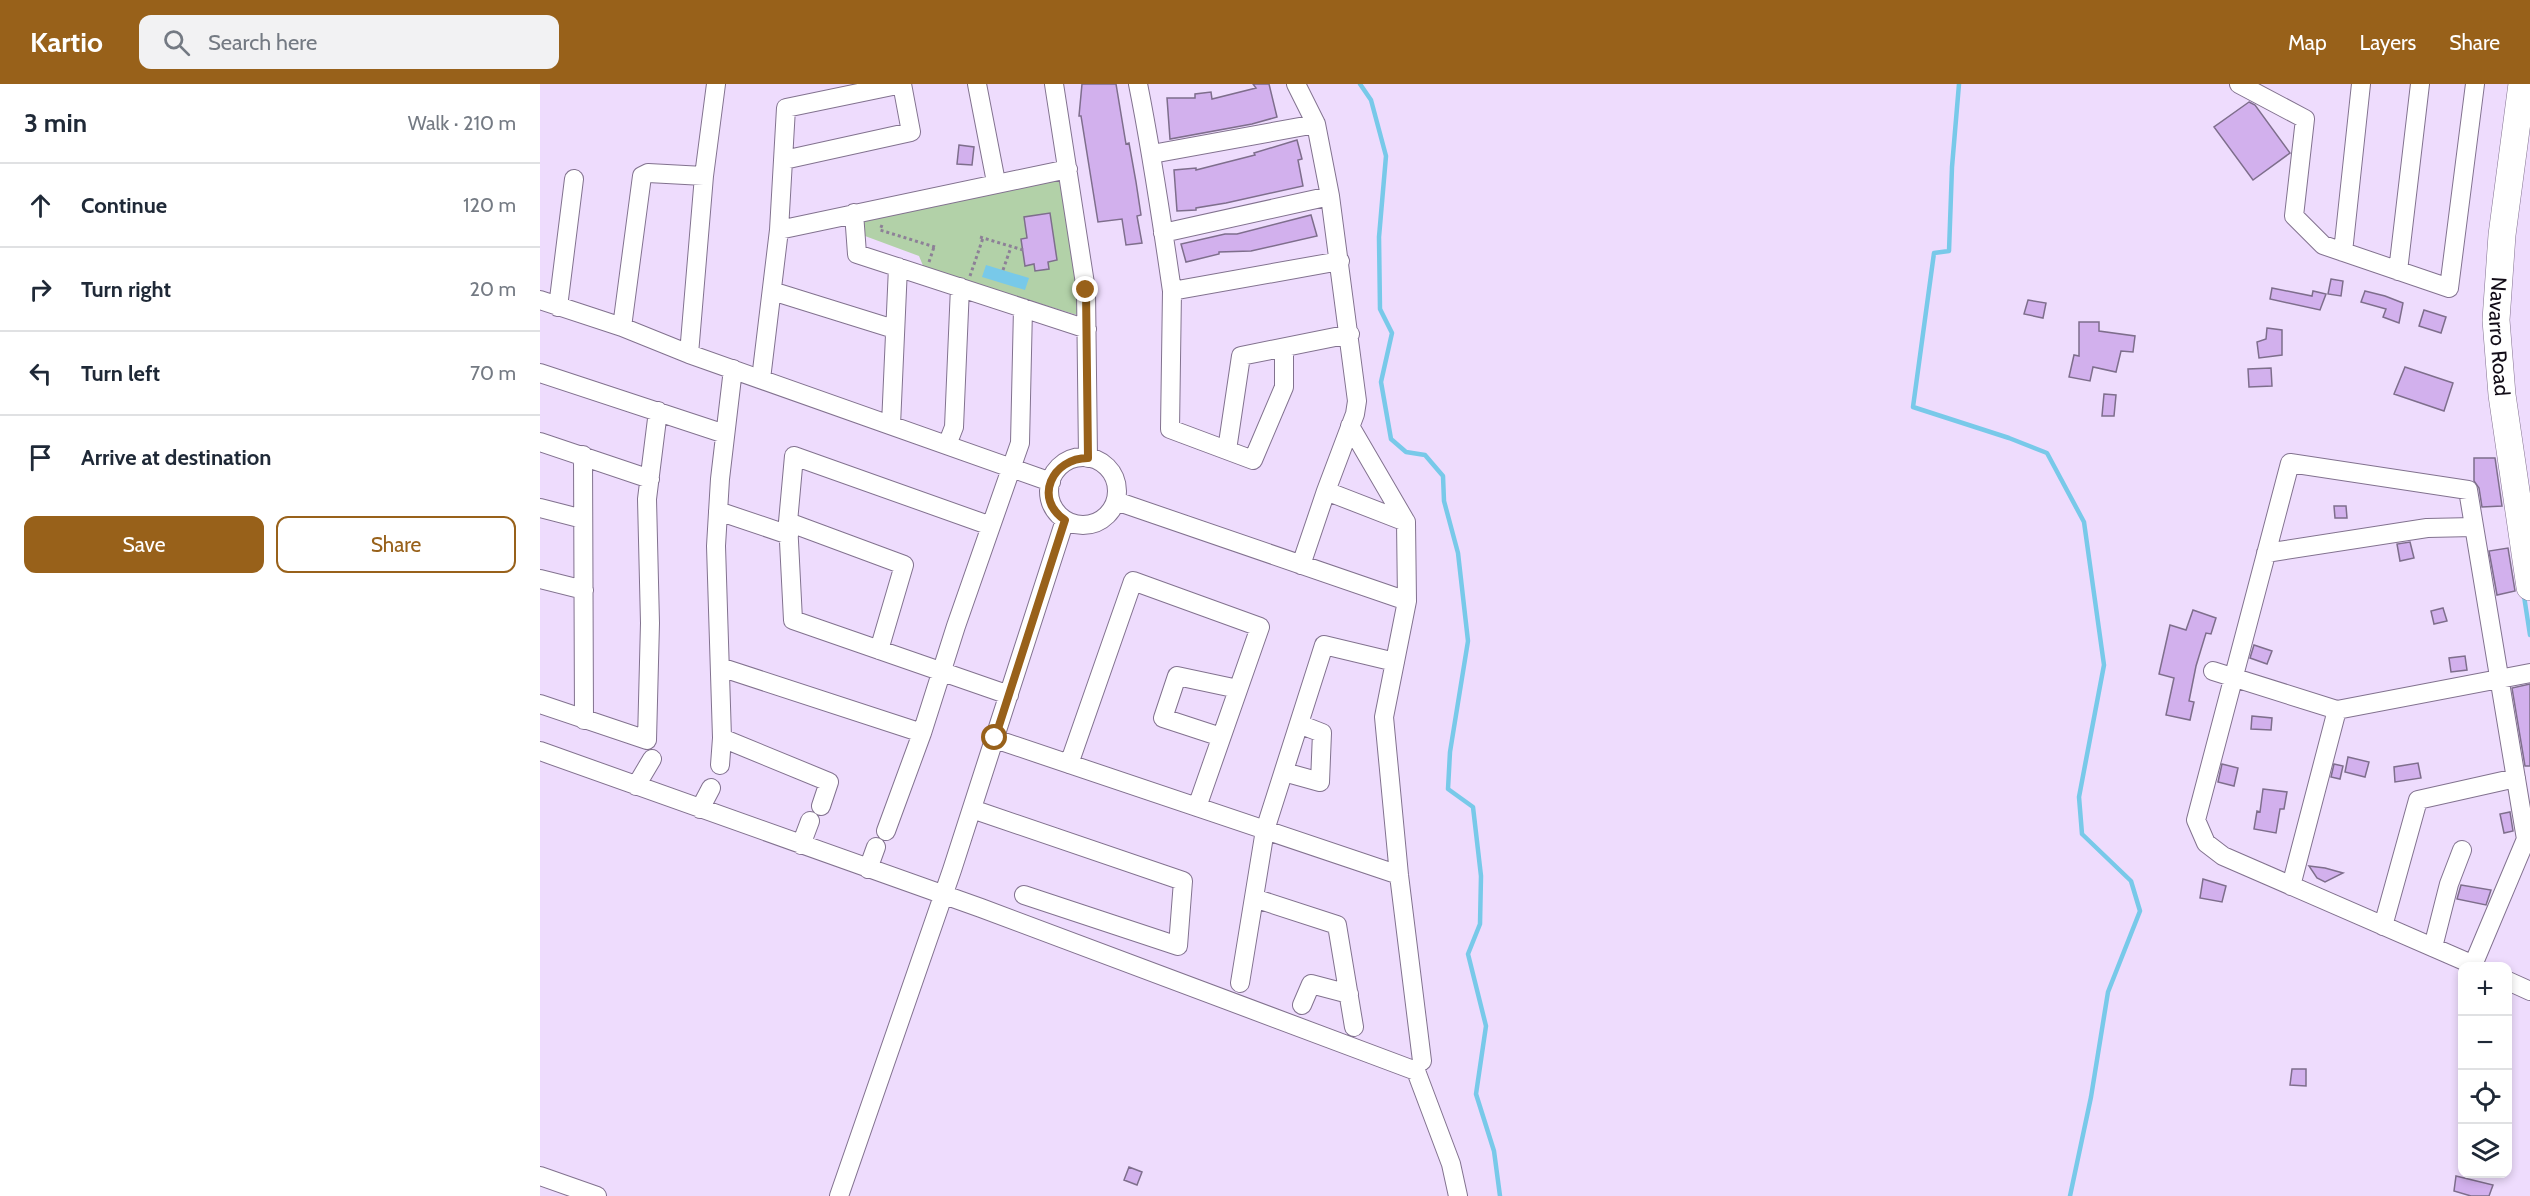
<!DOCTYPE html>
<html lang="en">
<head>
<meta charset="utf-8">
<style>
  :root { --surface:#fff; --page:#f2f2f3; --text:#1f2937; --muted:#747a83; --line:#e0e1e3; --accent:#98611a }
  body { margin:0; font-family:Cabin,sans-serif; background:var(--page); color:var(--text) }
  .controls { position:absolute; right:18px; bottom:18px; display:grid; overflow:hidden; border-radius:12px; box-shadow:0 3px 9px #0003 }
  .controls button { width:54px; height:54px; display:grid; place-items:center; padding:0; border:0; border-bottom:2px solid var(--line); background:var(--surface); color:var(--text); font:30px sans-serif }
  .stop { position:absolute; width:18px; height:18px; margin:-14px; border:4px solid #98611a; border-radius:50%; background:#fff }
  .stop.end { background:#98611a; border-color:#fff; box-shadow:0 2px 6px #0008 }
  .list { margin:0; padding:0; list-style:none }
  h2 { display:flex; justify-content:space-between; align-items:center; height:78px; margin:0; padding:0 24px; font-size:26px }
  h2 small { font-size:20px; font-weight:400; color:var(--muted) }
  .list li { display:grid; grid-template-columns:39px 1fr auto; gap:18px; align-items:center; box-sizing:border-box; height:84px; padding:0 24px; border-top:2px solid var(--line) }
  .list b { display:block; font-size:22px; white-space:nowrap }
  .list em { font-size:20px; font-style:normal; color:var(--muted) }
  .actions { display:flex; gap:12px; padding:18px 24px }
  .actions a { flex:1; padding:14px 0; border:2px solid var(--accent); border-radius:12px; text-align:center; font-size:21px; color:var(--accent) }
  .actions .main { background:var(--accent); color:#fff }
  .icon { flex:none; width:33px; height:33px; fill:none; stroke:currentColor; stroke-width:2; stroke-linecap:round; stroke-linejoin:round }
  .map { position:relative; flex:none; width:1990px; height:1112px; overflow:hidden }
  header { display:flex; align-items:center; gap:36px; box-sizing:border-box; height:84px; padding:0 30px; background:var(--accent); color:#fff }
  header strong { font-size:28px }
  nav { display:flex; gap:33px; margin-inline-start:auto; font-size:21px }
  .search { width:420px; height:54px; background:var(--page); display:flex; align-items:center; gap:15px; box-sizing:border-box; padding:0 21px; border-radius:12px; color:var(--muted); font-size:22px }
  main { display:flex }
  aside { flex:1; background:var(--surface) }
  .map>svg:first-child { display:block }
  .green { fill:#b2d1a8 }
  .water { fill:#78c9e9 }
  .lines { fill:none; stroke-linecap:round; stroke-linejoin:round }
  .stream { stroke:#78c9e9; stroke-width:4.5 }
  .building { fill:#d2b0ed; stroke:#7e6e8c; stroke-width:1.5 }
  .street-casing { stroke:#82728f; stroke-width:20 }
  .secondary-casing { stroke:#82728f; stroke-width:28 }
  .path { stroke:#8d8097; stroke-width:3; stroke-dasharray:3 3; stroke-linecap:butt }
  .street { stroke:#fff; stroke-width:18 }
  .secondary { stroke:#fff; stroke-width:27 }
  .route { stroke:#98611a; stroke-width:8 }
  .labels { text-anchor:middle; stroke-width:4.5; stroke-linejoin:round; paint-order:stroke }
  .street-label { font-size:21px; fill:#120c17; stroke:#f5eefc }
</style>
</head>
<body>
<header>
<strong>Kartio</strong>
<div class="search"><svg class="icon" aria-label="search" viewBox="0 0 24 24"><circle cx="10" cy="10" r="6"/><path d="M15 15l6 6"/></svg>Search here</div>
<nav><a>Map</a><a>Layers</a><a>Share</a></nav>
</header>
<main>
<aside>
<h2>3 min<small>Walk · 210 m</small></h2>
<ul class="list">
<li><svg class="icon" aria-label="ahead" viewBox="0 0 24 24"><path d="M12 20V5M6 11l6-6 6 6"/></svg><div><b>Continue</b></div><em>120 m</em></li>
<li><svg class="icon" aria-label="right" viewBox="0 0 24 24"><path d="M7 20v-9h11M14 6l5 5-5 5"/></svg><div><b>Turn right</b></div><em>20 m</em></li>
<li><svg class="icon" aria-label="left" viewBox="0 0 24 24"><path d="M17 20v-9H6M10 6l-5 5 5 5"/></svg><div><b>Turn left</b></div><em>70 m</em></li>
<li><svg class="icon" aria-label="arrive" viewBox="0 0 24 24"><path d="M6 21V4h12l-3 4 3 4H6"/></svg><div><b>Arrive at destination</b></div></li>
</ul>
<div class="actions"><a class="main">Save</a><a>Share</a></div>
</aside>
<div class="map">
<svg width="1990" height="1112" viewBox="0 0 1990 1112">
  <rect width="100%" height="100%" fill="#eedcfd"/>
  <path class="green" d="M524,91L539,213L537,231L384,184L379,172L325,152L321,133Z"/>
  <path class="water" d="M446,181L489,194L485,206L442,193Z"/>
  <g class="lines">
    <path class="stream" d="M820,0L831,16L846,72L839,153L840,225L852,249L841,298L851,355L866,368L885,371L903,392L904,417L918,469L928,557L910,668L908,705L933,723L941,792L940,840L928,870L946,942L936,1010L954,1067L960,1112
      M1419,0L1412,83L1409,167L1394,169L1373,323L1469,354L1507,369L1544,438L1564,581L1539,713L1542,750L1591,797L1600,827L1568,908L1551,1013L1530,1112
      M1984,512L1990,551"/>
  </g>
  <path class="building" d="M542,0H576L586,60L589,59L596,98L601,131L597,132L602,159L586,161L582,135L558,138L541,32H539Z
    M713,0H729L737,33L712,40L630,55L627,14H655V10L671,8L672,15L716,4Z
    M1709,18L1715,21L1750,69L1713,96L1674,43Z
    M757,56L762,75L758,76L763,102L686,119L656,124V126L637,127L634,86L656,84V86L715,71L714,69Z
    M419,61L434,63L432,81L417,80Z
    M510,129L517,176L508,178L509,185L495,187L494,180L485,182L481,155L487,154L484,133Z
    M771,131L777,152L711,167L679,168V170L646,178L641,160L685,150H697Z
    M1791,195L1803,197L1801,212L1788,210Z
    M1732,204L1772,212L1773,207L1786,210L1780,226L1730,215Z
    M1825,207L1845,212L1863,219L1859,239L1843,233L1846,225L1821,218Z
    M1488,216L1506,219L1503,234L1484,230Z
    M1884,226L1906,233L1901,249L1879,242Z
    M1539,238H1559V247L1595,252L1593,268L1581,267L1576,288L1553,283L1550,297L1529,293L1534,271L1539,272Z
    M1727,244L1742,246V271L1719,274L1717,258L1726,255Z
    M1865,283L1913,299L1904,327L1854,310Z
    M1731,284L1732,302L1709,303L1708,285Z
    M1564,310L1576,311L1574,332H1562Z
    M1934,374H1955L1962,422L1942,423L1939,404L1934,397Z
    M1794,422H1806L1807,434H1795Z
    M1870,458L1874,474L1860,477L1857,460Z
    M1968,464L1975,507L1957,511L1949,467Z
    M1903,524L1907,537L1894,540L1891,527Z
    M1653,526L1676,534L1671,550L1666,549L1656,582L1649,617L1654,618L1650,636L1626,631L1634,594L1619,590L1630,541L1646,546Z
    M1714,561L1732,567L1727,580L1710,574Z
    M1925,572L1927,586L1911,588L1909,574Z
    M1990,600V682H1985L1972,604Z
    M1712,632L1732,634L1731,646L1711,645Z
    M1808,673L1829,678L1825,693L1805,688Z
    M1878,679L1881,694L1855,698L1854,683Z
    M1682,680L1698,684L1694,702L1678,698Z
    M1794,680L1803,682L1800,695L1791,693Z
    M1723,705L1747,708L1744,725H1740L1736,749L1714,745L1717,727L1720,728Z
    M1970,728L1973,747L1964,749L1960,730Z
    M1769,782L1785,784L1803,789L1785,798L1777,794Z
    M1663,795L1686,802L1682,818L1660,814Z
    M1921,801L1951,806L1946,821L1917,815Z
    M1752,985H1766V1002L1750,1001Z
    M589,1083L602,1088L597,1101L584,1096Z
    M1916,1092L1953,1101L1949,1112H1931L1914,1107Z"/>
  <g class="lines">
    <g class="street-casing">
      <path id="street" d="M362,0L246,24L239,146L528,85
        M437,0L456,98
        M514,0L546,206L548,374
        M598,0C612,69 622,138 632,207L800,177
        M1699,0L1765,35L1754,132L1783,161L1909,204L1935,0
        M612,70L776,40L756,0
        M244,76L371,48L362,0
        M314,129L317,170L547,245
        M623,149L790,112L776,40
        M1803,168L1821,0
        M1858,187L1880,0
        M232,207L354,245
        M632,207L630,345L713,376L744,303V264
        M0,216L82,243L149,270L511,398
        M18,223L34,95
        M82,243L102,92L108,89L164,92
        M149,270L164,92L176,0
        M0,289L185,350
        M221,295L239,146
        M351,341L358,183
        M810,342L866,438
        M0,358L110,395
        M407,361L414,343L420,203
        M687,366L701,272L810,250
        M43,371L44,636
        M509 407a34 34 0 1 1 68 0a34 34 0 1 1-68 0Z
        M786,407L815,330L817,317L790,112
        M576,417L867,517
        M0,424L43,435
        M178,427L249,451
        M248,438L253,536L469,611
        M1726,469L1887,444L1934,443
        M761,481L786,407L866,438L867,517L844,633L859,791L882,977
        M0,495L44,506
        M339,566L364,481L248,438L254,372L451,442
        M180,583L382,649
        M1673,587L1797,626L1990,589
        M0,620L107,656L110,539L107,415L118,327
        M681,653L623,634L637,592L698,605
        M182,654L289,698L281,722
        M455,655L859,791
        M0,667L441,824L876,987L911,1080L918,1112
        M529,680L593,497L720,543L657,723
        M180,681L182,654L176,462L180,395L193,285
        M744,688L780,698L782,649L759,640
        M96,702L112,675
        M160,725L171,704
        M432,725L643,797L638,862L484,811
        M346,747L382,649L416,542L480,359L483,224
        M261,761L270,737
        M328,785L336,763
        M1751,802L1797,626
        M714,814L797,841L814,943
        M1843,842L1878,716L1976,694
        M1893,863L1909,800L1922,766
        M1933,881L1986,755L1928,406L1750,379L1656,736L1666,759L1683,772L1936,882
        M1968,897L1990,907
        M700,899L725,746L784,561L855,578
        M762,921L771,900L809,910
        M0,1092L57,1112
        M299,1112L412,786L525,436"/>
    </g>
    <g class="secondary-casing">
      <g id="secondary">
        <path id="s1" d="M1982,0L1962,151L1956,236L1962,311L1990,503"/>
      </g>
    </g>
    <path class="path" d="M342,141L340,146L395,163
      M440,153L483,166
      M389,178L394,163
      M463,186L471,163
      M430,192L443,154"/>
    <use href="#street" class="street"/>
    <use href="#secondary" class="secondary"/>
  </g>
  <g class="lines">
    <path class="route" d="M455,654L525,436C493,415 512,374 548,374L546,206"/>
  </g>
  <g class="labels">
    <g class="street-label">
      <text dy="7" stroke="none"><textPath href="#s1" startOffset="254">Navarro Road</textPath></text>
    </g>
  </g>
</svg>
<div class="controls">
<button>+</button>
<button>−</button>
<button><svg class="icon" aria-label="locate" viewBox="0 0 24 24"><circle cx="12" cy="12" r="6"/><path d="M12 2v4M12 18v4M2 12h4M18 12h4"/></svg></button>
<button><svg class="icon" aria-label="layers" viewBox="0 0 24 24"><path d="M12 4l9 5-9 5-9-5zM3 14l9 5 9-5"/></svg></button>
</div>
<div class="stop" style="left:455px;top:654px"></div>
<div class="stop end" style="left:546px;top:206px"></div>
</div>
</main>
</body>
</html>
